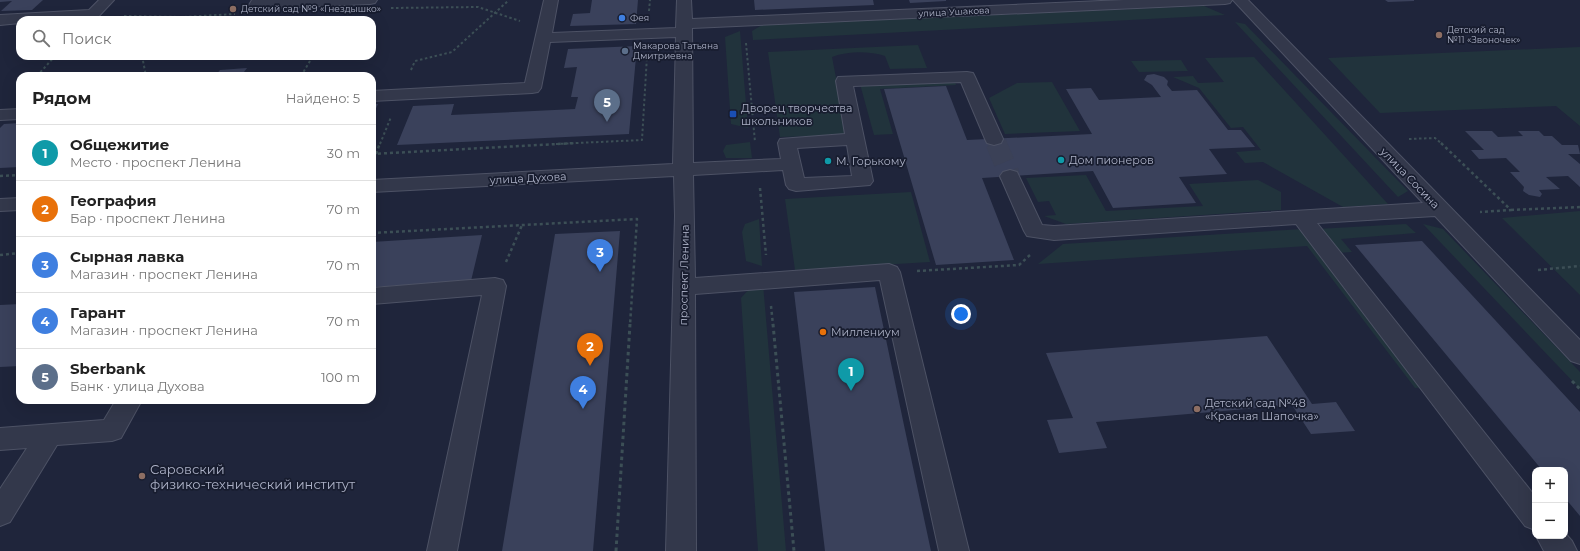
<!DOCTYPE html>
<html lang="ru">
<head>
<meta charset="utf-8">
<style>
  :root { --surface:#fff; --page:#f6f6f6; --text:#222; --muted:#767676; --line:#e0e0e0; --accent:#b45309 }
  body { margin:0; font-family:Montserrat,sans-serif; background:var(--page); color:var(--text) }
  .controls { position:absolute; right:12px; bottom:12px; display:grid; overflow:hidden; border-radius:8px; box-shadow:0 4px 16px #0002 }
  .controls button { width:36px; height:36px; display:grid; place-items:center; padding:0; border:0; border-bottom:1px solid var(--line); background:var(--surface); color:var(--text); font:20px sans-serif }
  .you { position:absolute; left:961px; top:314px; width:14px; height:14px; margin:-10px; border:3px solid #fff; border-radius:50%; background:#1a73e8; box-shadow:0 0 0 6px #1a73e833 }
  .badge { display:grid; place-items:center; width:26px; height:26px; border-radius:50%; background:var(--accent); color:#fff; font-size:13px; font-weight:700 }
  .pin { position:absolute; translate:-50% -33px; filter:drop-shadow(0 1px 2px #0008) }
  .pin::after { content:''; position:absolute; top:21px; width:14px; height:12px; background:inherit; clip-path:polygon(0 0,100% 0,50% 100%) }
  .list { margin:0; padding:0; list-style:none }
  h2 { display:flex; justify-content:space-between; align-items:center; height:52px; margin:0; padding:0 16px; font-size:17px }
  h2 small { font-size:13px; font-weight:400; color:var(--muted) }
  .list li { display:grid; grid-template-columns:26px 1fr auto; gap:12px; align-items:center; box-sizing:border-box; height:56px; padding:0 16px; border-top:1px solid var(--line) }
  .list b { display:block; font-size:15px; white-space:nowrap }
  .list p { margin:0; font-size:13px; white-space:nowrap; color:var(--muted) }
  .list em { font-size:13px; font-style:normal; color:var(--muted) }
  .icon { flex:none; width:22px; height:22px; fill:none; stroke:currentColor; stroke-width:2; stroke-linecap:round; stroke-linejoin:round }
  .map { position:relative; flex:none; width:1580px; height:551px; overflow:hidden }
  .search { position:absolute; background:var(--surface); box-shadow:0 4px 16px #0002; left:16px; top:16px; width:360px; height:44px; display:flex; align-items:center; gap:10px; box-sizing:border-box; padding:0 14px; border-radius:12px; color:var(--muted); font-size:15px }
  .panel { position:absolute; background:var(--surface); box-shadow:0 4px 16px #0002; left:16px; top:72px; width:360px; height:332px; border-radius:12px }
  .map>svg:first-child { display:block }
  .green { fill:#21333c }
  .building { fill:#3a415b }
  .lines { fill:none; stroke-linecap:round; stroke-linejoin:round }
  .minor-tunnel-far1 { stroke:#3b4157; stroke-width:16; stroke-dasharray:16 8; stroke-linecap:butt }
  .minor-tunnel { stroke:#3b4157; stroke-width:21; stroke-dasharray:21 10; stroke-linecap:butt }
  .minor-casing { stroke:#4d5265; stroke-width:2 }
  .path-far2 { stroke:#3c4f56; stroke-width:2; stroke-dasharray:2.5 2.5; stroke-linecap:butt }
  .path-far1 { stroke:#3c4f56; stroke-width:2.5; stroke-dasharray:3 3; stroke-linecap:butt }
  .path { stroke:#3c4f56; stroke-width:3; stroke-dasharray:3.5 3.5; stroke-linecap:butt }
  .minor { fill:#33384b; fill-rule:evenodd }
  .education-dot { fill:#8d6e63; stroke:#181d2f; stroke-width:1.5 }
  .shop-dot { fill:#3f7fe0; stroke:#181d2f; stroke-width:1.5 }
  .service-dot { fill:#5c6f8a; stroke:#181d2f; stroke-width:1.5 }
  .transit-dot { fill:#1a4fb4; stroke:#181d2f; stroke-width:1.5 }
  .culture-dot { fill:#0f9aa8; stroke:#181d2f; stroke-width:1.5 }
  .food-dot { fill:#e8710a; stroke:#181d2f; stroke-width:1.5 }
  .labels { text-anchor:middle; stroke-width:3.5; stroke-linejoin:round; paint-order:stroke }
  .far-poi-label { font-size:9px; fill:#adb2c7; stroke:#181d2f; text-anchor:start }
  .far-street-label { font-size:9px; fill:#adb2c7; stroke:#181d2f }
  .poi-label { font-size:11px; fill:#adb2c7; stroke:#181d2f; text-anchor:start }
  .street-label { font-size:11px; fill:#adb2c7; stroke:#181d2f }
  .near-poi-label { font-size:13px; fill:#adb2c7; stroke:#181d2f; text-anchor:start }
</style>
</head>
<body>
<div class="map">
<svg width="1580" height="551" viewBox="0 0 1580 551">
  <rect width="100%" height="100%" fill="#1f253b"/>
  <path class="green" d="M1204,6L1225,15L753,40L752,31L762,25Z
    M1235,22L1245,24L1408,191L1398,197Z
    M740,31L748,128L731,124L725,37Z
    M918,45L927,68L890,69L885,56C869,51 848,51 832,57L847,135L780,137L768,52Z
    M1580,47V126L1556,106L1380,113L1328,58Z
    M1254,57L1388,204L1343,207L1263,162L1245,163L1236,152L1261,150L1243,127L1231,128L1199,88L1173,77L1193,76L1198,83L1224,82L1205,58Z
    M1181,60L1188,71L1139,72L1131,61Z
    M954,79L956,85L880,89L893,134L874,135L860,84Z
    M1052,82L1080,131L1005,134L989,98L1017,83Z
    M750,142L752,158H726L723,151L726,145Z
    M1086,175L1106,211L1203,206L1189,184L1258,180L1281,192V210L1066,224L1044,216L1056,215L1049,201L1038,202L1026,178Z
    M911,192L930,262L795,270L785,199Z
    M1580,211V295L1502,218Z
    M759,219L762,266L746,261L742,232L745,224Z
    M1406,224L1416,233L1341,239L1352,252L1337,253L1317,229Z
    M1423,224L1443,229L1580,372V389Z
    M1303,229L1427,387L1415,388L1307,246L1038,264L1063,244Z
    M763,284L786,551H758L741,298L750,288Z"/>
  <path class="building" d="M0,0H43L32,10L1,11L12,1L0,2Z
    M592,0H638L636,24L570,26L573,14L590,13Z
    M754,0H873L874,5L755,10Z
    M909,0H946V1L910,3Z
    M1385,0H1414V1L1388,2Z
    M637,46L629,134L397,145L413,106L454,104L451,115L575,109L578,97H571L577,67L564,68L568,49Z
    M247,68L241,76H215L220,70Z
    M1154,74L1164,77L1168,81L1167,85L1172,91L1197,90L1228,130H1241L1255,147L1209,149L1227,174L1179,177L1196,203L1113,208L1093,171L982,178L1014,260L936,265L884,89L946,86L967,140L1092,134L1066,89L1091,88L1099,100L1161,97L1152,85L1144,80L1147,75Z
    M372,104H378L372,117Z
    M20,123V167L0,168V128L4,124Z
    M1465,131H1492L1498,137L1523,136L1518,131H1539L1544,136H1552L1562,145H1578L1580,154H1568L1580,164V187L1568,176L1546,177L1560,189L1539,190L1542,194L1540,197L1529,195L1523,191L1524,187L1510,172H1520L1506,158L1479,159L1471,150H1484Z
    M620,231L593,551H502L555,234Z
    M482,235L471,281L372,287V242Z
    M1422,241L1580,412V516L1565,498V470H1542L1355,245Z
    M875,287L905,430L931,551H825L794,292Z
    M20,304V366L0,367V305Z
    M1267,336L1312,404L1336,402L1355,431L1311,434L1292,405L1096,422L1107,448L1059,453L1047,420L1073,418L1046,353Z
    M39,400H70V401L36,404Z"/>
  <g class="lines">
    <path class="minor-tunnel-far1" d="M994,139L996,144"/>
    <path class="minor-tunnel" d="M996,143L1010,176"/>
    <g class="minor-casing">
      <path id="minor" d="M99,0H114L98,17L71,20H20V23L0,25V15L89,10Z
        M252,0H377L375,3L370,4L256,9L251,8L249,5Z
        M544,0H558L552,33L676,28L677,0H691L692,19L1124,0H1232L1230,3L1225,4L692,28L693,163L781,159L778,143L780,139L845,134L836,81L838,77L967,72L973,73L975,77L1003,139L1001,143L994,145L987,143L985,139L961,82L853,86L873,181L870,185L796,191L789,189L786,185L783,170L693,175L695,278L889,264L897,267L900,272L969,551H939L880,280L695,294L696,551H666L675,216L674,176L372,192V180L673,164L676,37L550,42L541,88L538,92L532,93L372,101V91L525,83ZM847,145L852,176L804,178L797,148Z
        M1233,0H1248L1580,340V364L1571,361L1435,216L1317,223L1535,496V530L1525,526L1296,224L1054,240L1027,236L1024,231L1000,176L1003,172L1010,170L1017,172L1042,225L1054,226L1423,203Z
        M20,109V119L0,120V110Z
        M20,198V210L0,211V199Z
        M495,278L503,280L506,286L457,551H427L482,295L372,304V288Z
        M116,400H142L121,438L112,441L57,445L10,522L0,526V489L27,448L0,450V428L104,420Z
        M1565,533L1572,541L1577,551H1544L1536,536H1565Z"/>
    </g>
    <path class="path-far2" d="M391,8L478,7L520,21
      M649,11L650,0
      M124,16L183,17L235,14
      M746,43L755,142
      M142,56L146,76
      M411,70L415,61L452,52L509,0
      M37,76L55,56
      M301,76L313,56
      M1409,139L1435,138L1442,144
      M380,144L391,117
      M556,144L642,140L647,56"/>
    <path class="path-far1" d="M1441,143L1511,210L1480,212
      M372,154L576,143
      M376,154L380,143
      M0,176L20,175
      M760,188L766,255
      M1511,210L1580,207
      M372,233L637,219L630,325
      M0,255L20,253
      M506,262L522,225
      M1538,270L1580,266
      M917,271L1019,265L1030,255
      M771,306L773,325"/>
    <path class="path" d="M773,324L794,551
      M1572,381L1580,389
      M616,551L630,324"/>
    <use href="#minor" class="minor"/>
  </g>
  <g class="education-dot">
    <circle cx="233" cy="9" r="4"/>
    <circle cx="1439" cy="35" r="4"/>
    <circle cx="1197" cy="409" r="4"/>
    <circle cx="142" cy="476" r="4"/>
  </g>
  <circle class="shop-dot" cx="622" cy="18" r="4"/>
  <circle class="service-dot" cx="625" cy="51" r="4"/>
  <rect class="transit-dot" x="729" y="110" width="8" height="8" rx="2"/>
  <g class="culture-dot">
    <circle cx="1061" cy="160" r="4"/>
    <circle cx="828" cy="161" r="4"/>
  </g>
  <circle class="food-dot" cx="823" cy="332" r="4"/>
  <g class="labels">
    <g class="far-poi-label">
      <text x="241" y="12">Детский сад №9 «Гнездышко»</text>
      <text x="630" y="21">Фея</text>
      <text x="1447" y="33">Детский сад<tspan x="1447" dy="10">№11 «Звоночек»</tspan></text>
      <text x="633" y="49">Макарова Татьяна<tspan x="633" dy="10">Дмитриевна</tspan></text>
    </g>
    <g class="far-street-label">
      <text transform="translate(954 12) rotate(-3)" y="3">улица Ушакова</text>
    </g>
    <g class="poi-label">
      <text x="741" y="112">Дворец творчества<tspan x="741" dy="13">школьников</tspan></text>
      <text x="1069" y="164">Дом пионеров</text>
      <text x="836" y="165">М. Горькому</text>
      <text x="831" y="336">Миллениум</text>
      <text x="1205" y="407">Детский сад №48<tspan x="1205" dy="13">«Красная Шапочка»</tspan></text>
    </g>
    <g class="street-label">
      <text transform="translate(528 178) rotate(-3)" y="4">улица Духова</text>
      <text transform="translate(1410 178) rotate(46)" y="4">улица Сосина</text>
      <text transform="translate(684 275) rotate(-89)" y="4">проспект Ленина</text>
    </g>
    <g class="near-poi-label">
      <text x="150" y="474">Саровский<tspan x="150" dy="15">физико-технический институт</tspan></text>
    </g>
  </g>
</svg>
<div class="controls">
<button>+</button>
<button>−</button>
</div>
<div class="you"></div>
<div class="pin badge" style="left:851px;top:391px;background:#0f9aa8">1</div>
<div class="pin badge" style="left:590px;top:366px;background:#e8710a">2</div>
<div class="pin badge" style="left:600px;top:272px;background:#3f7fe0">3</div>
<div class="pin badge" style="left:583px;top:409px;background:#3f7fe0">4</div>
<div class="pin badge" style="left:607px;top:122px;background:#5c6f8a">5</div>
<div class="search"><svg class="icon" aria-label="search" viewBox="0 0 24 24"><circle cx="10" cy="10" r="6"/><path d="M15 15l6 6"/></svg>Поиск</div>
<section class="panel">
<h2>Рядом<small>Найдено: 5</small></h2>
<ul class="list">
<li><span class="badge" style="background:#0f9aa8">1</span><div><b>Общежитие</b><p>Место · проспект Ленина</p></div><em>30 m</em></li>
<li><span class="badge" style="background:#e8710a">2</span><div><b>География</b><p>Бар · проспект Ленина</p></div><em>70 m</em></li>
<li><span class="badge" style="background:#3f7fe0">3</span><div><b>Сырная лавка</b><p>Магазин · проспект Ленина</p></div><em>70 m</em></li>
<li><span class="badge" style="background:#3f7fe0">4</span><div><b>Гарант</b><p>Магазин · проспект Ленина</p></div><em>70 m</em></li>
<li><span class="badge" style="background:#5c6f8a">5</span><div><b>Sberbank</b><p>Банк · улица Духова</p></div><em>100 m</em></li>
</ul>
</section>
</div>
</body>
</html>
